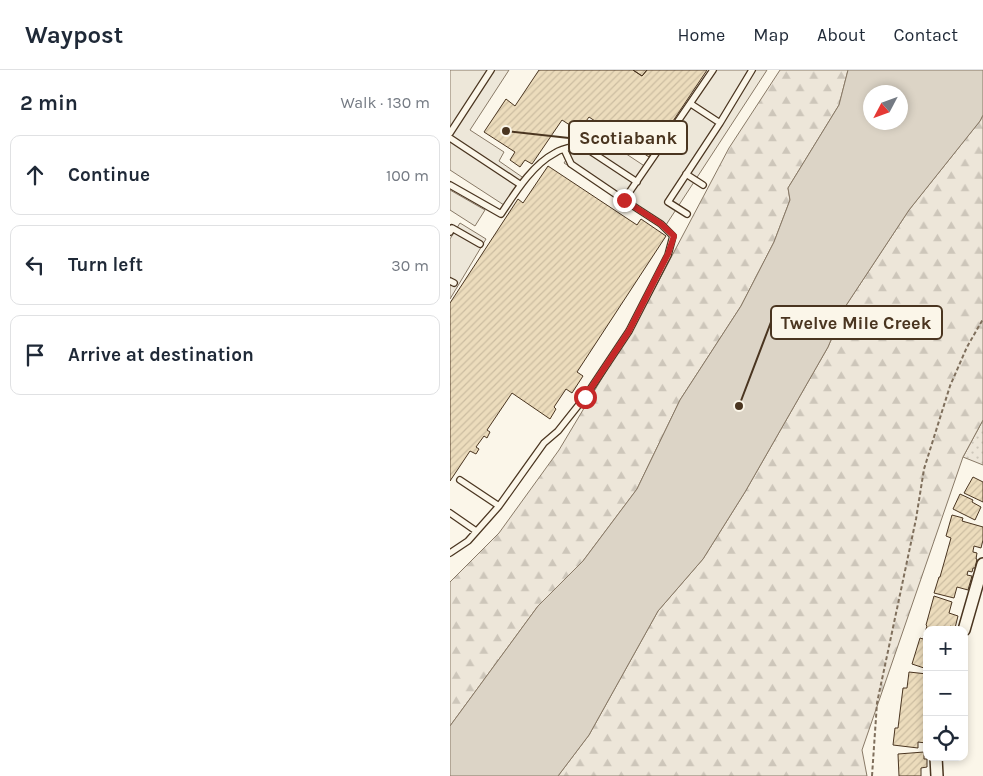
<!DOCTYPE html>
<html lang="en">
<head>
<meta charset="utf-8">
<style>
  :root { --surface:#fff; --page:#f2f2f3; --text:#1f2937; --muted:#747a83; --line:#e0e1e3 }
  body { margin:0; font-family:Karla,sans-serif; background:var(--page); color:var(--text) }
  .controls { position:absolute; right:15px; bottom:15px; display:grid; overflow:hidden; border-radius:10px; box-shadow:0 2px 8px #0003 }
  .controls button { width:45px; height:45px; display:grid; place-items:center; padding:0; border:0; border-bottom:1px solid var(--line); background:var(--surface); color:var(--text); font:25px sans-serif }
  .compass { position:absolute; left:413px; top:15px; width:45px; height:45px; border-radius:50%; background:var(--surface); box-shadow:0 2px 8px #0003; rotate:229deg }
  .stop { position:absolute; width:15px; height:15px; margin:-11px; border:4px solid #c62828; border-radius:50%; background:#fff }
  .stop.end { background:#c62828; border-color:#fff; box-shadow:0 1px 5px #0008 }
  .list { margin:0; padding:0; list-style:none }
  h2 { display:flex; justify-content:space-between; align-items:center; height:65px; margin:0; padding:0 20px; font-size:21px }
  h2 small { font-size:16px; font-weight:400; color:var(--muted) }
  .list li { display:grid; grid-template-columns:32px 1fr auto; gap:15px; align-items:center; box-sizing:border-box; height:80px; margin:0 10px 10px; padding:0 10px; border:1px solid var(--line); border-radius:10px }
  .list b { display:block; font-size:19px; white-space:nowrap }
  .list em { font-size:16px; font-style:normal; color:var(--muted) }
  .icon { flex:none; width:28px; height:28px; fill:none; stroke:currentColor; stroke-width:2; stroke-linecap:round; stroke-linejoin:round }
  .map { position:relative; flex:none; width:533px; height:706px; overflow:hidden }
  header { display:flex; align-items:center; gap:30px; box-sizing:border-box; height:70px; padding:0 25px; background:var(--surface); border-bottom:1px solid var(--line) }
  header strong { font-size:24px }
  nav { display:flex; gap:28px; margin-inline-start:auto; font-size:18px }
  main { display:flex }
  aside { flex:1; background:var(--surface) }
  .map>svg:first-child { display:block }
  .grass { fill:url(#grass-dots); stroke:#887966 }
  .forest { fill:url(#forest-firs); stroke:#887966 }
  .parking { fill:#ede7d9; stroke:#887966 }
  .water { fill:#dcd4c6; stroke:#887966; fill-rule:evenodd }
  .building { fill:url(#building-hatch); stroke:#4a3520 }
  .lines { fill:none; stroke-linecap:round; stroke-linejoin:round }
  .service-casing { stroke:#4a3520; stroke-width:8 }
  .minor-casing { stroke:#4a3520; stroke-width:14 }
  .path { stroke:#7f6f5c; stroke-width:2; stroke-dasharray:4 2.5; stroke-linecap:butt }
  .service { stroke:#fbf6e9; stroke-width:5.5 }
  .minor { stroke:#fbf6e9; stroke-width:11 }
  .route { stroke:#c62828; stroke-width:6 }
  .leader { fill:none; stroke:#4a3520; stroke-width:2 }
  .callout-dot { fill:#4a3520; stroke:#fbf6e9; stroke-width:2 }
  .callout { fill:#fbf6e9; stroke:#4a3520; stroke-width:2 }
  .callout-label { font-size:18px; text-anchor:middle; font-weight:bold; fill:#4a3520 }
</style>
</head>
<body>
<header>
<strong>Waypost</strong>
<nav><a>Home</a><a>Map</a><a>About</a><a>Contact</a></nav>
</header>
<main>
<aside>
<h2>2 min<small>Walk · 130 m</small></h2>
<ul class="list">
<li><svg class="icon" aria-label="ahead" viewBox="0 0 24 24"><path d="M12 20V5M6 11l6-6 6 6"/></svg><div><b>Continue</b></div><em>100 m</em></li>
<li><svg class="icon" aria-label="left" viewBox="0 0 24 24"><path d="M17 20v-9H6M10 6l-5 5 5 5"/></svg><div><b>Turn left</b></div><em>30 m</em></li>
<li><svg class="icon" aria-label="arrive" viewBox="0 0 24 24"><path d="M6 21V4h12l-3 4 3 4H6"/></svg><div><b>Arrive at destination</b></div></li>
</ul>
</aside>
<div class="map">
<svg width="533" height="706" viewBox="0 0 533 706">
  <defs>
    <pattern id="grass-dots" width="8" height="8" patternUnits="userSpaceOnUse" patternTransform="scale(1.25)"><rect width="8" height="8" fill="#ede6d9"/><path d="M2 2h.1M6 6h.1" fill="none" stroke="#cdc6ba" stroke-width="1.8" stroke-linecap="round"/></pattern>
    <pattern id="forest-firs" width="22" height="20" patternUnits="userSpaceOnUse" patternTransform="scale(1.25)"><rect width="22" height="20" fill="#ede6d9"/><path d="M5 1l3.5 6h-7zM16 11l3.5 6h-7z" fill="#cdc6ba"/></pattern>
    <pattern id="building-hatch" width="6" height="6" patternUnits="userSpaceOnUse" patternTransform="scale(1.25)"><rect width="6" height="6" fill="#ecdcbc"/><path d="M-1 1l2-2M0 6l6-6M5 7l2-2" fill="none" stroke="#ccbda1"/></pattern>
  </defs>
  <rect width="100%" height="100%" fill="#fbf6e9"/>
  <path class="grass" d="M533,350V395L513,387Z"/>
  <path class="forest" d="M330,0H398L389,35L338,118L340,130L324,172L291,236L230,330L187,419L133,491L88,536L0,656V512L49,463L109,380L197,233L279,78Z
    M533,45V350L513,387L412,680L417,706H108L139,665L208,541L253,489L295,422L378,277L395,237L459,140L530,51Z"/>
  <path class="parking" d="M0,0H59L20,60L54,82L49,91L75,109L57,137L0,100Z
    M264,0H317L214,158L114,93L137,58L199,99Z
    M0,120L35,140L25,156L0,140Z
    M10,153L36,169L0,229V169Z"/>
  <path class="water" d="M398,0H533V45L530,51L459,140L395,237L378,277L295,422L253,489L208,541L139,665L108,706H0V656L88,536L133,491L187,419L230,330L291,236L324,172L340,130L338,118L389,35ZM420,22H450V52H420Z"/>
  <path class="building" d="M89,0H183L192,6L197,0H257L199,87L139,47L129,61L112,50L82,94L75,90L70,97L60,90L65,82L34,62L56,29L65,36Z
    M183,0H197L192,6Z
    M98,96L187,155L191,149L216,166L127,302L133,306L122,323L116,319L104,337L106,339L100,349L62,323L37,360L40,362L37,368L34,366L26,377L29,379L26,384L20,381L0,411V233L68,129L73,133Z
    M523,407L533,412V432L514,423Z
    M510,424L523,430L522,432L531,437L525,450L503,439Z
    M502,445L513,448L512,451L533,457V470L531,478L524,476L523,481V482L527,483L526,489H527L525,498H523L522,502L518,501L517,505L522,506L518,520L507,517L504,528L484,523L489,507H490L501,468L496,466Z
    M484,526L502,532L499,543L508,546L505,558L500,556L498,560H477V599L462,594L470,568L473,569L477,556L476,555Z
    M459,602L477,604V650H475L474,653L477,654V670L476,673L468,672V678L443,675L445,658H448L453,618H457Z
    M474,682V689H477V697L471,698V706H449L448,684Z"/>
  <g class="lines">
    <g class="service-casing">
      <path id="service" d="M241,34L270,53
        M0,63L41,0
        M0,68L71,115
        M114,79L121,94L174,130
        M236,104L253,115
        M0,115L51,144C65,123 82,95 105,83C112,78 123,77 131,75L187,112
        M237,144L218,132L270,53L302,0
        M0,162L2,158L30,174
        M0,211L4,213
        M10,410L49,436
        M0,443L26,461
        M0,483L18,471L49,436L94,373L108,361L135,327L179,261L218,185L223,166L211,154L174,130L263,0"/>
    </g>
    <g class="minor-casing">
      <path id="minor" d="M514,560L533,494
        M486,687L487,706"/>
    </g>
    <path class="path" d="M422,706L427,633L466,449L474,399L500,316L517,277L533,249"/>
    <use href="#service" class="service"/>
    <use href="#minor" class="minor"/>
  </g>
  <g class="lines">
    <path class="route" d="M135,327L179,261L218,184L224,166L211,154L174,130"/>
  </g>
  <path class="leader" d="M56 61L119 68M289 336L321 252"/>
  <g class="callout-dot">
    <circle cx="56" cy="61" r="5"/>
    <circle cx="289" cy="336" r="5"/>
  </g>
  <g class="callout">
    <rect x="119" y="51" width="118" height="33" rx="5"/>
    <rect x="321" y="236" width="171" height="33" rx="5"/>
  </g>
  <g class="callout-label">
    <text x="178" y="74">Scotiabank</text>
    <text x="406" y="259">Twelve Mile Creek</text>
  </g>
</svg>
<div class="controls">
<button>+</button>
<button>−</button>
<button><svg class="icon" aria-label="locate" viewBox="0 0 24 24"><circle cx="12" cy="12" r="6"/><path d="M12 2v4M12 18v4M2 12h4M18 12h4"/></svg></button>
</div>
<svg class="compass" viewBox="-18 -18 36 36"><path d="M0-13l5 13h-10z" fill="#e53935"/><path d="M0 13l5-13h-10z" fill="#747a83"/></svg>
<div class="stop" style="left:135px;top:327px"></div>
<div class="stop end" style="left:174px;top:130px"></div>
</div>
</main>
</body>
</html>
